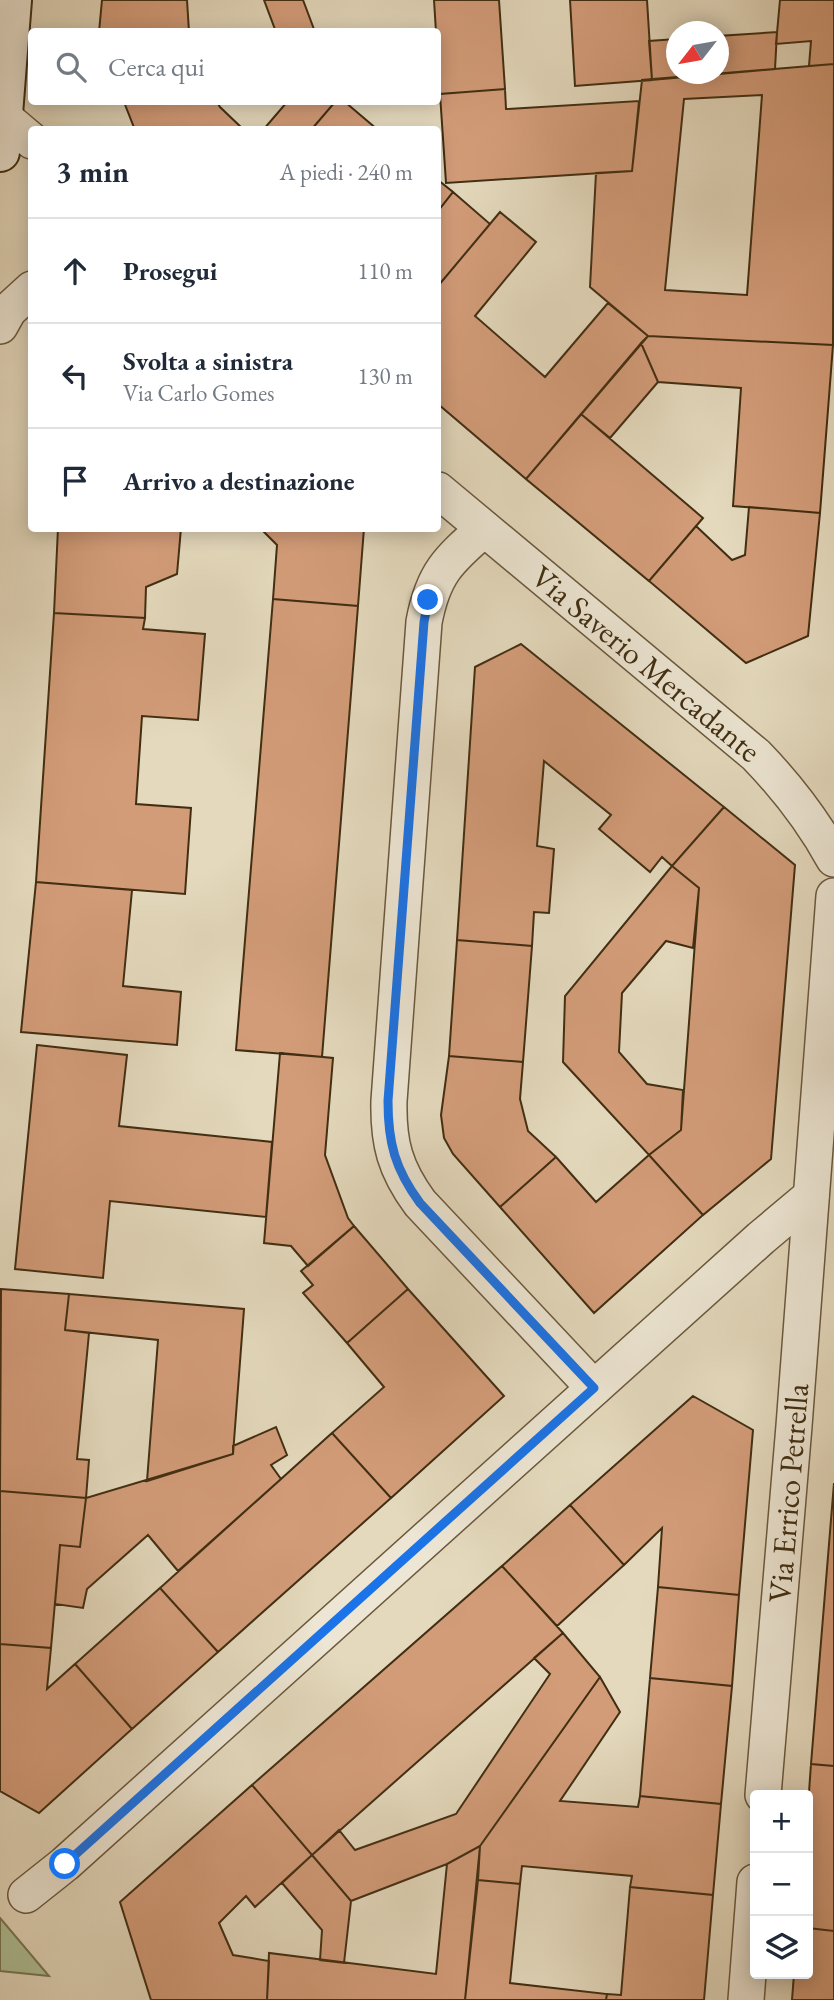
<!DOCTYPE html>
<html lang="it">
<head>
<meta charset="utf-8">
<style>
  :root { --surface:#fff; --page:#f6f6f7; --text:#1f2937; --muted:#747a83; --line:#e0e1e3 }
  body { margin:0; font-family:"EB Garamond",serif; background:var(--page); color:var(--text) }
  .controls { position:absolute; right:21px; bottom:21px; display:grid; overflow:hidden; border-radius:7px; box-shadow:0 4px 18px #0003 }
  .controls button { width:63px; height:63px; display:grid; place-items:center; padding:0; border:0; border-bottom:2px solid var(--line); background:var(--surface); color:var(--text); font:35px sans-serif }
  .compass { position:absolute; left:666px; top:21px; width:63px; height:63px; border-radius:50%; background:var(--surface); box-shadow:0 4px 18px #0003; rotate:239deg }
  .stop { position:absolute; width:21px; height:21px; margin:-16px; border:5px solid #1a73e8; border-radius:50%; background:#fff }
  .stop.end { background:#1a73e8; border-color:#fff; box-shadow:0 2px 7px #0008 }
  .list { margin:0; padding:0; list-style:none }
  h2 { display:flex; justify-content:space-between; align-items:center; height:91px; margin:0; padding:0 28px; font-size:30px }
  h2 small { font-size:23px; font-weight:400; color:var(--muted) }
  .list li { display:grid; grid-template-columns:46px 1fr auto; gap:21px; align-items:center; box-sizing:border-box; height:105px; padding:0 28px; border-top:2px solid var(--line) }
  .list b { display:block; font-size:26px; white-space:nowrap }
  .list p { margin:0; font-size:23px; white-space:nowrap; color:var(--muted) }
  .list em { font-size:23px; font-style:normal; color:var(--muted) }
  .icon { flex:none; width:38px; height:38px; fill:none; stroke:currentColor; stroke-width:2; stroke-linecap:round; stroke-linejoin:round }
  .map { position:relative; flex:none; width:834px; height:2000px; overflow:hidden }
  .search { position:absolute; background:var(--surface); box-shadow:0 4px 18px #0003; left:28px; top:28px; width:413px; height:77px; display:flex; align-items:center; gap:18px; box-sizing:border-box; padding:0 24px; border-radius:7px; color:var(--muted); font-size:26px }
  .panel { position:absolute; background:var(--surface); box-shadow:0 4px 18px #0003; left:28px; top:126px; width:413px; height:406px; border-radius:7px }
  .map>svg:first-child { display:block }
  .green { fill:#aec096; stroke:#787754; stroke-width:2 }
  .building { fill:#d39c79; stroke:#412e12; stroke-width:2; fill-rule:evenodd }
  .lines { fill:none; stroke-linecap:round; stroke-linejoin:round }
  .street-casing { stroke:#6a593d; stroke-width:38 }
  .secondary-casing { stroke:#412e12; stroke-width:42 }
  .street { stroke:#ede6d4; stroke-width:35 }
  .secondary { stroke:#ede6d4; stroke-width:38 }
  .route { stroke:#1a73e8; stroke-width:9 }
  .labels { text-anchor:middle; stroke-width:6; stroke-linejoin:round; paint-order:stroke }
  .street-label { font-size:32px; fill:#412e12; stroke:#ede6d4 }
</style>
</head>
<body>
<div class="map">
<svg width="834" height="2000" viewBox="0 0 834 2000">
  <rect width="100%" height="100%" fill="#e4d9bd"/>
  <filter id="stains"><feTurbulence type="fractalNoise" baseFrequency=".00286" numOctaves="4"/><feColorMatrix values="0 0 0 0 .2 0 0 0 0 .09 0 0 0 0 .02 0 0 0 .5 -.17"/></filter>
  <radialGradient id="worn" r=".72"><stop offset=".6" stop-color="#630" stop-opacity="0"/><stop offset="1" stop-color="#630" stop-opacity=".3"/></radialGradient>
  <path class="green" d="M0,1918L49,1976L0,1971Z"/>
  <path class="building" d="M102,0H187L189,32H99Z
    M264,0H303L315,32H276Z
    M434,0H499L505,89L440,94L438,32H436Z
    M570,0H647L652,80L575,86Z
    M780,0H834V64L809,66L811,41L776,44Z
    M777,32L775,69L652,80L649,41L676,39V74H718V36Z
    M834,64L833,345L648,336L590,287L596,173L632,171L642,80ZM762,95L747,295L665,290L684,99Z
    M505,89L506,109L639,101L632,171L446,183L440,94Z
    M124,102H217L220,107L244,130H135Z
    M287,102H335L311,130H263Z
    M335,102H345L378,130H311Z
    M438,180L453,192L438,211Z
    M453,192L490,224L438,286V211Z
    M500,212L536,242L475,316L545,377L608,303L648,336L526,479L438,404V286Z
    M648,336L833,345L820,513L733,506L741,388L658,382L641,343Z
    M641,343L658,382L610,438L581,414Z
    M581,414L703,518L649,581L526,479Z
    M749,507L820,513L808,636L746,663L649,581L696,526L732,560L745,555Z
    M58,528H181L177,574L146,587L145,618L54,613Z
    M260,528H364L358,606L273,599L277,545Z
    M273,599L358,606L322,1057L236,1050Z
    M54,613L145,618L143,629L205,634L198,720L142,716L136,804L191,808L185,894L36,882Z
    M521,644L724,807L672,866L662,857L650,872L599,829L611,815L544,761L537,846L554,849L549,913L534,912L532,946L457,940L475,667Z
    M724,807L795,865L771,1159L703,1215L649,1155L681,1130L699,888L672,866Z
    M672,866L699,888L693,948L666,941L622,993L619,1052L647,1084L683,1090L681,1130L649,1155L563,1062L565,996Z
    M36,882L132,890L123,986L181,992L177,1045L21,1032Z
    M457,940L532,946L523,1062L449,1056Z
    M37,1045L127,1055L119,1126L272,1142L266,1217L110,1201L103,1278L15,1269Z
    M280,1053L333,1058L325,1155L348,1218L354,1226L308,1266L291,1246L264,1243Z
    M449,1056L523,1062L520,1099L528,1131L556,1157L500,1207L453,1154L444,1138L441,1115Z
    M649,1155L703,1215L594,1313L500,1207L556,1157L596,1202Z
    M354,1226L408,1289L347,1343L303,1293L313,1285L301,1271Z
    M1,1289L69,1294L65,1330L89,1333L77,1459L89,1460L86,1498L0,1491Z
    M408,1289L504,1396L391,1498L332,1433L384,1387L347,1343Z
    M69,1294L244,1309L233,1454L147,1481L158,1340L65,1330Z
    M693,1396L753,1430L739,1595L658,1587L662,1528L624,1565L570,1505Z
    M276,1427L287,1455L271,1465L281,1479L178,1571L148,1535L87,1589L83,1608L55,1604L60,1545L80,1547L86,1498L233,1454V1446Z
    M332,1433L391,1498L218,1652L160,1588Z
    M834,1483V1766L811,1764Z
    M0,1491L86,1498L80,1547L60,1545L51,1648L0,1644Z
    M570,1505L624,1565L557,1626L502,1566Z
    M502,1566L563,1633L312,1855L252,1785Z
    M658,1587L739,1595L732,1686L650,1678Z
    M160,1588L218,1652L132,1729L75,1664Z
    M563,1633L600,1677L480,1846L447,1864L351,1901L312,1855L339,1830L355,1850L456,1814L550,1674L534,1658Z
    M0,1644L51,1648L47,1689L75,1664L132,1729L39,1813L0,1791Z
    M600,1677L620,1712L560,1801L638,1807L640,1796L721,1804L713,1895L630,1887L632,1876L522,1866L520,1884L478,1880L480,1846Z
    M650,1678L732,1686L721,1804L640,1796Z
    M811,1764L834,1766V1931L808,1928V1806Z
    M252,1785L312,1855L255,1907L246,1896L219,1923L233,1955L269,1961L267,2000H151L120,1902Z
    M480,1846L465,2000H267L269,1953L436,1974L447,1864Z
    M312,1855L351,1901L344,1963L320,1960L322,1930L282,1883Z
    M478,1880L520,1884L510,1983L607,1994L606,2000H465Z
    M630,1887L713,1895L704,2000H606L607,1994L621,1995Z
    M808,1928L834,1931V2000H792L794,1974H808Z"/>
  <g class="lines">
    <g class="street-casing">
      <g id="street">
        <path d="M0,114L32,141"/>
        <path d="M0,326L9,310L32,289"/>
        <path id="s1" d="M438,490L756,755C787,787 813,821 834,859"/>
        <path d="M484,529C448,560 433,574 424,622L389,1101C388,1143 395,1169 420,1203L594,1388"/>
        <path id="s2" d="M763,1795L794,1426L834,896"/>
        <path d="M26,1895L65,1864L761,1238L811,1196"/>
        <path d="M746,2000L755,1882"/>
      </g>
    </g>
    <g class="secondary-casing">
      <path id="secondary" d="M0,152L12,0"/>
    </g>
    <use href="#street" class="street"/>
    <use href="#secondary" class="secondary"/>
  </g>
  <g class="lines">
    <path class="route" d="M65,1864L594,1388L420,1203C395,1169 388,1143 388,1101L424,622L428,600"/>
  </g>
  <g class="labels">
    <g class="street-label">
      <text dy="11" stroke="none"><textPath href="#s1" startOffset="271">Via Saverio Mercadante</textPath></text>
      <text dy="11" stroke="none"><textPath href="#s2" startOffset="303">Via Errico Petrella</textPath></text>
    </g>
  </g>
  <rect width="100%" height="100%" filter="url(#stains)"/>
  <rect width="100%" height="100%" fill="url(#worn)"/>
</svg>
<div class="controls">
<button>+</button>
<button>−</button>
<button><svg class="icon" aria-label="layers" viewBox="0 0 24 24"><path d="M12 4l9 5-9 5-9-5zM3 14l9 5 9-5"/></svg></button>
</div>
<svg class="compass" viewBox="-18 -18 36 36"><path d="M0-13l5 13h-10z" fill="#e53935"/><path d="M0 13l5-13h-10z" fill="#747a83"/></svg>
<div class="stop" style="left:65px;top:1864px"></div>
<div class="stop end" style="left:428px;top:600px"></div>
<div class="search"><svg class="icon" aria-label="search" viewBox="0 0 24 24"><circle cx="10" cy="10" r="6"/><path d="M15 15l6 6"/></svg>Cerca qui</div>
<section class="panel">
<h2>3 min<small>A piedi · 240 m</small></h2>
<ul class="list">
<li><svg class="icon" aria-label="ahead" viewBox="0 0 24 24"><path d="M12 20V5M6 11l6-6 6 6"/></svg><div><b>Prosegui</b></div><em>110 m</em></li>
<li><svg class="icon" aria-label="left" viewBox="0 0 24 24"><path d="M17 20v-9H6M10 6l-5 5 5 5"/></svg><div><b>Svolta a sinistra</b><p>Via Carlo Gomes</p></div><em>130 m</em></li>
<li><svg class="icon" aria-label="arrive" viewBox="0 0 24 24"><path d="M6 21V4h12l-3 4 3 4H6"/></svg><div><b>Arrivo a destinazione</b></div></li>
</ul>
</section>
</div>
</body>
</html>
